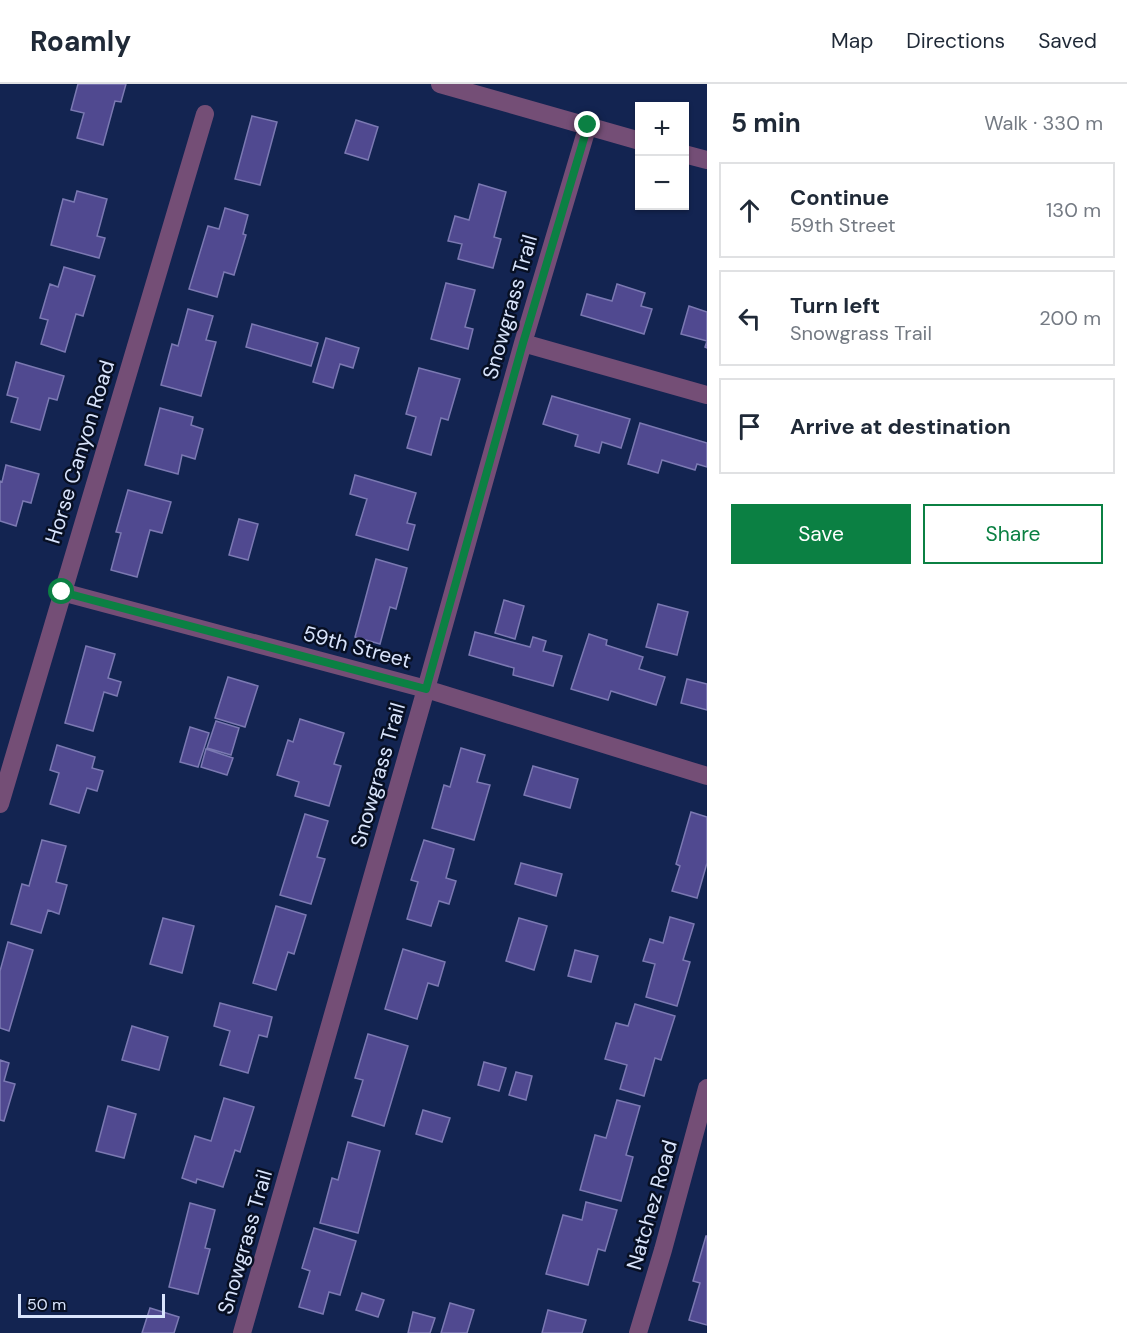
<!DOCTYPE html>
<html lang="en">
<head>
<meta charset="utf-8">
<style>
  :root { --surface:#fff; --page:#f6f6f7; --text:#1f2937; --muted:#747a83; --line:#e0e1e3; --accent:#0b8043 }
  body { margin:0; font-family:"DM Sans",sans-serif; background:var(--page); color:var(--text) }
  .controls { position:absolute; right:18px; top:18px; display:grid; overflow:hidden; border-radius:0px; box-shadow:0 2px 4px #0004 }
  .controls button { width:54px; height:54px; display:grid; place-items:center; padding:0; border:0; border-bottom:2px solid var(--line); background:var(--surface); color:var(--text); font:30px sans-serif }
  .scale { position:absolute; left:18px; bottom:15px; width:147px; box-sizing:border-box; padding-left:6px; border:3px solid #d9e4fc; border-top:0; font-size:16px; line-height:21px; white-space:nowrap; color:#d9e4fc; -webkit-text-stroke:4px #070f23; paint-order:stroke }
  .stop { position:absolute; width:18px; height:18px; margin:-14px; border:4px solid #0b8043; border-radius:50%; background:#fff }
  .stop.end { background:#0b8043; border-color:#fff; box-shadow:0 2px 6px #0008 }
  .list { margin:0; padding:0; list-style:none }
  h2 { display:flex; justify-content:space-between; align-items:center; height:78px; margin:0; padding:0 24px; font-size:26px }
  h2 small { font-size:20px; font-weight:400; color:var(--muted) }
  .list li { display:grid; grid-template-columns:39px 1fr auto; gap:18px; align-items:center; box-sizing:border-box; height:96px; margin:0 12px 12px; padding:0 12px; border:2px solid var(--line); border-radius:0px }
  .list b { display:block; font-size:22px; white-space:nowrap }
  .list p { margin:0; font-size:20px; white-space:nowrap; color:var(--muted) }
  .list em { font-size:20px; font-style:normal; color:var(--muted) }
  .actions { display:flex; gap:12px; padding:18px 24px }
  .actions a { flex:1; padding:14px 0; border:2px solid var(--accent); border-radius:0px; text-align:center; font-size:21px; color:var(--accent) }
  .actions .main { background:var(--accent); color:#fff }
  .icon { flex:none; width:33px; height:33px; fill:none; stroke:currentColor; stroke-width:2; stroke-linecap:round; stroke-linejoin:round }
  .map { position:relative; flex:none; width:707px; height:1249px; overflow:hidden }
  header { display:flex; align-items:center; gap:36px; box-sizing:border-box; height:84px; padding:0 30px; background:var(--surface); border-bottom:2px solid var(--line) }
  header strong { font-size:28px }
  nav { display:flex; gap:33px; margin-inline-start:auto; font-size:21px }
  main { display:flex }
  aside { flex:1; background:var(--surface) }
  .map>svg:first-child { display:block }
  .building { fill:#504990; stroke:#7b79b2; stroke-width:1.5 }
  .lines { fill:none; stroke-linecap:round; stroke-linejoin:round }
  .minor { stroke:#744e76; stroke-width:18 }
  .route { stroke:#0b8043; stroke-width:8 }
  .labels { text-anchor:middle; stroke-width:5; stroke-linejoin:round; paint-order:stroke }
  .street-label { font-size:21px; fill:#d9e4fc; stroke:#070f23 }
</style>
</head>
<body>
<header>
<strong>Roamly</strong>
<nav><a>Map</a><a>Directions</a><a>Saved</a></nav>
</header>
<main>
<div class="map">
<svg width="707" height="1249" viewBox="0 0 707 1249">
  <rect width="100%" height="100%" fill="#132451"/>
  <path class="building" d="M78,0H126L121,18L115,17L103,61L77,54L84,29L71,26Z
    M252,32L277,38L260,101L235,95Z
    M356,36L378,43L368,76L345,69Z
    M479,100L506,108L494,153L501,155L493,184L458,175L462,160L448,157L455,132L469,136Z
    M77,107L107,115L97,152L105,154L99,174L51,161L63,115L74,118Z
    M225,124L248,131L243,150L246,151L234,191L224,188L217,213L189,205L208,142L219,145Z
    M64,183L95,192L83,232L76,230L65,268L41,260L48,236L40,234L50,200L58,203Z
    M446,199L475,206L465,243L473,245L468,265L431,255Z
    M617,200L645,209L641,222L652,225L644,250L581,231L587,210L612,217Z
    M689,222L707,228V264L705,263L707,257L681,250Z
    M188,225L213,232L206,256L216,258L201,312L161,301L172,260L178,262Z
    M252,240L318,259L311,282L246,263Z
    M326,254L359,264L353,284L340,280L333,304L313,298Z
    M16,278L64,292L57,316L49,314L40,346L11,338L18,314L7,311Z
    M419,284L460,295L448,336L441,334L431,371L407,364L416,333L406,330Z
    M552,312L630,335L621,364L602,358L599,369L575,362L578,351L543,340Z
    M160,324L193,333L191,341L203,345L195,375L182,371L178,390L145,381Z
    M640,339L707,359V383L697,380L695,386L662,376L658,389L628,380Z
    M6,381L39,390L31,419L23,417L16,442L0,437V397L2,398Z
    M355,391L416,409L407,439L415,441L408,466L356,451L367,415L350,410Z
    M128,406L171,418L162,449L150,446L137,493L111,486L121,449L116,448Z
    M239,435L258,440L248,476L229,471Z
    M376,475L407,484L396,525L390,523L380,560L355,553Z
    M504,516L524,522L515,555L495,549Z
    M658,520L688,528L677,571L646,563Z
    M475,548L530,563L533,553L546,557L543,567L562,572L553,602L513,591L514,584L469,571Z
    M589,550L607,556L606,561L643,573L639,585L665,593L656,621L611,607L608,616L571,605Z
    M86,562L115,570L108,594L121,598L117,612L104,608L93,647L65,639Z
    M228,593L258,602L245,643L215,634Z
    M687,595L707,600V626L681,619Z
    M300,635L344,649L334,680L341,682L329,722L295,712L299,698L277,691L288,656L293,658Z
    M216,637L239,644L231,671L207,664Z
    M190,643L209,649L198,683L180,678Z
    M57,661L95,673L92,684L103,687L97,707L87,704L79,729L50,720L59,689L50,686Z
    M461,664L485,671L477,698L490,701L474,756L432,744L444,701L450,703Z
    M206,665L233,674L227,691L201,683Z
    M533,682L578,695L570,724L524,711Z
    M691,728L707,733V779L697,814L672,807L680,782L676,780Z
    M305,730L328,737L317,773L325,775L311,820L280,811Z
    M42,756L66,762L56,798L67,801L59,830L48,826L41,849L11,840L22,800L29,802Z
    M424,756L454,765L446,794L456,797L449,820L439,817L431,842L407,835L418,798L411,796Z
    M521,779L562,790L556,812L515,800Z
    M276,822L306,831L294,870L288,868L276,906L253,899Z
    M670,833L694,840L683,876L690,878L677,922L646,913L655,880L643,877L650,855L663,859Z
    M163,834L194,842L182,889L150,880Z
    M519,834L547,842L534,886L506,877Z
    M8,858L33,866L9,947L0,944V887Z
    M403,865L445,878L438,902L428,899L417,935L385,925Z
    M575,866L598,872L591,898L568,892Z
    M220,919L272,933L267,953L259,951L248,989L220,981L230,947L214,942Z
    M635,920L675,932L661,976L655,974L644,1012L620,1005L627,981L605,975L616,939L628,942Z
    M132,942L168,953L159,986L122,976Z
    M368,950L408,962L384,1042L352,1032L363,996L355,994Z
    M0,976L9,979L4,997L15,1000L4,1037L0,1036Z
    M484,978L506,984L499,1007L478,1001Z
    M516,988L532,992L526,1016L509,1011Z
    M224,1014L254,1023L240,1068L235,1066L223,1103L197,1095L196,1099L182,1094L195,1052L211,1057Z
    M617,1016L640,1022L626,1071L633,1073L621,1117L580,1106L595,1051L606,1054Z
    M108,1022L136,1030L124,1074L96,1067Z
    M423,1026L450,1034L442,1058L416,1050Z
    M348,1058L380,1067L358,1149L320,1139L332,1094L338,1096Z
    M586,1118L617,1126L605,1167L598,1165L588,1201L546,1190L563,1131L582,1136Z
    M190,1119L215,1126L205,1164L210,1165L198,1210L169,1203Z
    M314,1144L356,1157L340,1211L329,1208L323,1230L299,1223L310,1187L302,1184Z
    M706,1152H707V1241L689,1236L700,1199L693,1197Z
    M362,1209L384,1216L378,1233L356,1226Z
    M450,1219L474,1226L467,1249H441Z
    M150,1224L179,1233L174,1249H142Z
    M548,1226L586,1236L582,1249H542Z
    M413,1228L435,1234L430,1249H408Z"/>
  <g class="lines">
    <path class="minor" d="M440,0L640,57
      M684,70L707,76
      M523,259L707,311
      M62,508L426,605L707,692
      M0,720L205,30
      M242,1249L426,605L523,259L588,41
      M638,1249L663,1166L707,1004"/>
  </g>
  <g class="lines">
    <path class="route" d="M62,508L426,605L523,259L588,41"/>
  </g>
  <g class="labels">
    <g class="street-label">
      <text transform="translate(510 223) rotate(-74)" y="7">Snowgrass Trail</text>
      <text transform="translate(80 368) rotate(-73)" y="7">Horse Canyon Road</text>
      <text transform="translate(357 563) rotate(15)" y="7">59th Street</text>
      <text transform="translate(378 691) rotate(-74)" y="7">Snowgrass Trail</text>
      <text transform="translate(652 1121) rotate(-74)" y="7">Natchez Road</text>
      <text transform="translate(245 1158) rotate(-74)" y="7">Snowgrass Trail</text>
    </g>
  </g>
</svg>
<div class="controls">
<button>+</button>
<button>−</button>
</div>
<div class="scale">50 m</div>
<div class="stop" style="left:62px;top:508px"></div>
<div class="stop end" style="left:588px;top:41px"></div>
</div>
<aside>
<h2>5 min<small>Walk · 330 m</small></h2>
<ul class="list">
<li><svg class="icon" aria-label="ahead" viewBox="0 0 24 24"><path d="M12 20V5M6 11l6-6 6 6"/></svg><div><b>Continue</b><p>59th Street</p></div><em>130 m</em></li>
<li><svg class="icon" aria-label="left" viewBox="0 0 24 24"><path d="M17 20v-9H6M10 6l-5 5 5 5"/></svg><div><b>Turn left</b><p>Snowgrass Trail</p></div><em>200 m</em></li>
<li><svg class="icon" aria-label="arrive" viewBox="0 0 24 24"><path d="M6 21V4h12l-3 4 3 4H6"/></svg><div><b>Arrive at destination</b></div></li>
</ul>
<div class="actions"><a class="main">Save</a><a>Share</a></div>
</aside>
</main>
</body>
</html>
